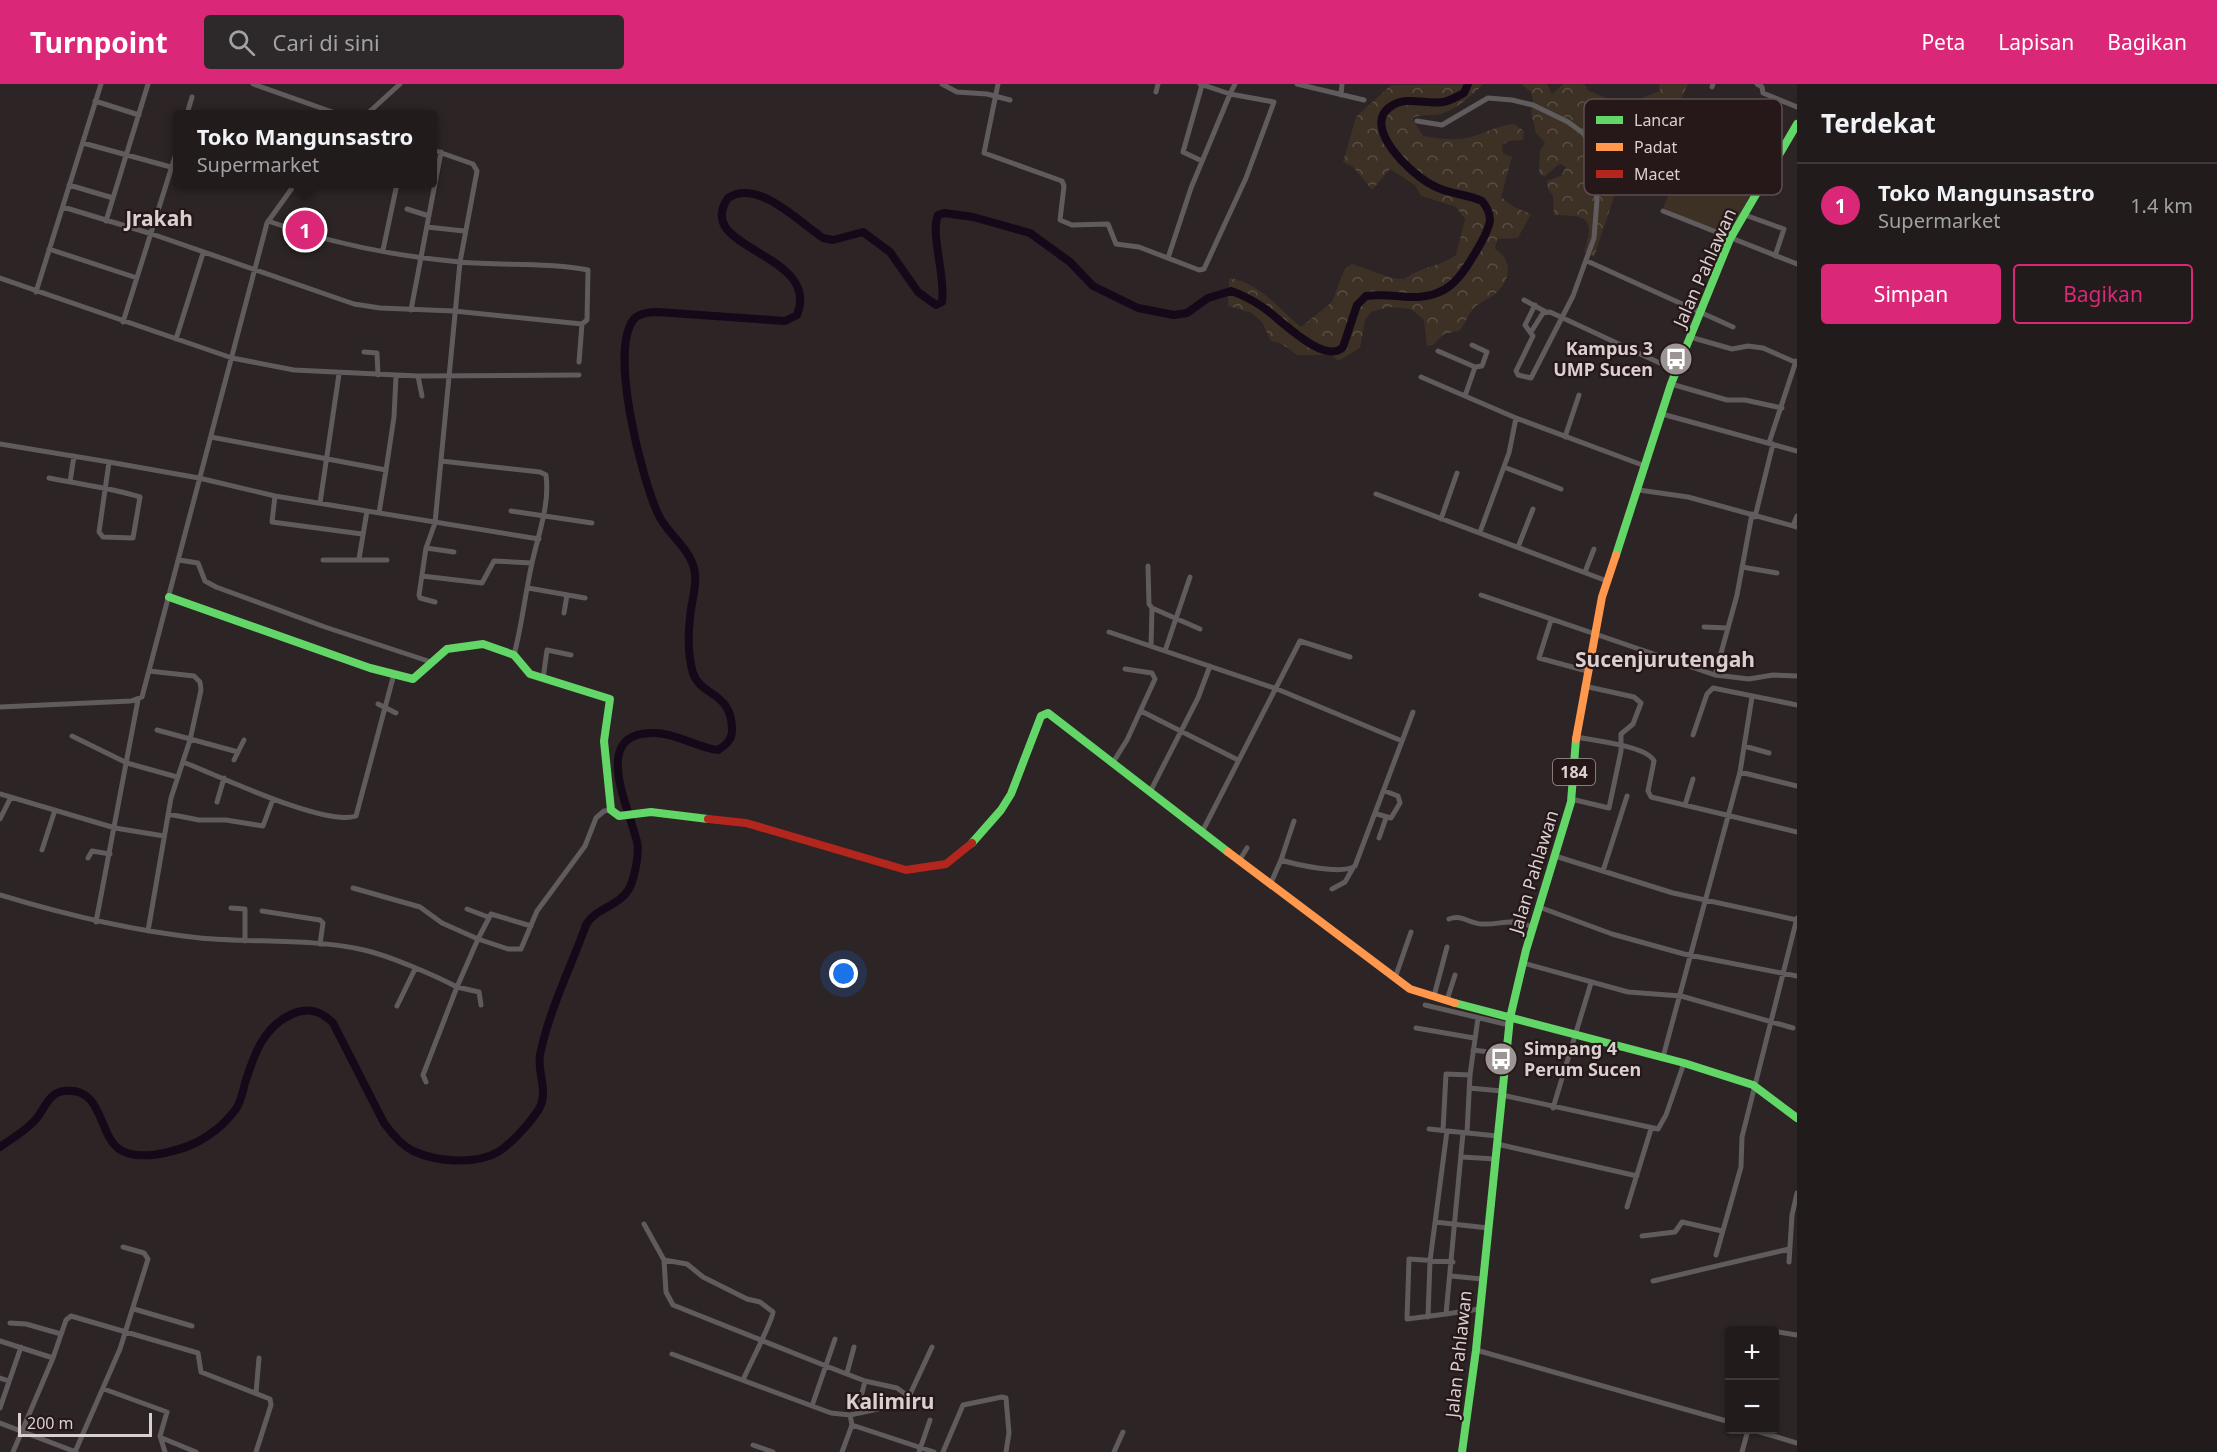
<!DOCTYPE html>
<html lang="id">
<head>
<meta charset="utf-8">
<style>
  :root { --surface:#211b1c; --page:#2d2829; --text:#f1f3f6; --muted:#a2a1a3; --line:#3e393b; --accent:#db2777 }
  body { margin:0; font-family:"Noto Sans",sans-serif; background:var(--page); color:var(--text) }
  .controls { position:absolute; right:18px; bottom:18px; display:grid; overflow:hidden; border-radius:6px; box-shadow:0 2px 4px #0004 }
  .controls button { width:54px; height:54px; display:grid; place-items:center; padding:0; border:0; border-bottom:2px solid var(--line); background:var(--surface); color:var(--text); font:30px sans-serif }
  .scale { position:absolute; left:18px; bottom:15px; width:134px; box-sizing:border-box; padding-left:6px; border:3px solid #dad0d0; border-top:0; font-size:16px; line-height:21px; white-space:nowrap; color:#dad0d0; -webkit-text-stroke:4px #261719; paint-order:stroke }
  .you { position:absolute; left:844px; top:890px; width:21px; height:21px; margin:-15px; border:4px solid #fff; border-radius:50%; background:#1a73e8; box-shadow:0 0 0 9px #1a73e833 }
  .badge { display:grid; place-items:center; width:39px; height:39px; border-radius:50%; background:var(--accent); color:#fff; font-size:20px; font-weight:700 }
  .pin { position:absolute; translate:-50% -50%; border:3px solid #fff; box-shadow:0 2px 6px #0006 }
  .popup { position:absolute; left:173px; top:26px; width:264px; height:78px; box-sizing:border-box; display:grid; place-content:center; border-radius:6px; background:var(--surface); filter:drop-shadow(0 2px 4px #0005); font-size:20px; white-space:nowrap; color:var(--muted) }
  .popup b { font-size:22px; color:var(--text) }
  .popup::after { content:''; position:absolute; left:50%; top:100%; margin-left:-12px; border:12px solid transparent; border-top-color:var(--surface) }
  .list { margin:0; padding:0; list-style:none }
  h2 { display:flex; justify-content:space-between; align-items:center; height:78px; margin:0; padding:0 24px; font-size:26px }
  h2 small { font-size:20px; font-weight:400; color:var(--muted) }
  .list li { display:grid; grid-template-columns:39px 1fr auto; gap:18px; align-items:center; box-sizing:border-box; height:84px; padding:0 24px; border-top:2px solid var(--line) }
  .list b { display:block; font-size:22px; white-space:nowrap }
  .list p { margin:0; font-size:20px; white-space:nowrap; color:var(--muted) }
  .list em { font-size:20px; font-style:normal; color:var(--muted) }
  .actions { display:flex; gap:12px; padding:18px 24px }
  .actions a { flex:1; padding:14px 0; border:2px solid var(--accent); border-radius:6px; text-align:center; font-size:21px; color:var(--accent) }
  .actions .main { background:var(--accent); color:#fff }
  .icon { flex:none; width:33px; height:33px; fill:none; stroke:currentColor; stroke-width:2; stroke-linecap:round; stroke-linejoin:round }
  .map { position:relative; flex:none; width:1797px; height:1368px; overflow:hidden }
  header { display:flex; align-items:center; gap:36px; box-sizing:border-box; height:84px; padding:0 30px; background:var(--accent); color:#fff }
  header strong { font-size:28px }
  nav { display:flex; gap:33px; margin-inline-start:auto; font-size:21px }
  .search { width:420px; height:54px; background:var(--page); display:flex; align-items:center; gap:15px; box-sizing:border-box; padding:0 21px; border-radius:6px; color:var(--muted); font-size:22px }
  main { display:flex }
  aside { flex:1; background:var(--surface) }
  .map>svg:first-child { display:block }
  .green { fill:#3d3125 }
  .forest { fill:url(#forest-crowns) }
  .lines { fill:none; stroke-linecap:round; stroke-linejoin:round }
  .river { stroke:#150819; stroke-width:8 }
  .street { stroke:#605b5c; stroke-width:5 }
  .fast { stroke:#63d668; stroke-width:8 }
  .slow { stroke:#ff974d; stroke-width:8 }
  .jam { stroke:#b3261e; stroke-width:8 }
  .labels { text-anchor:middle; stroke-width:4.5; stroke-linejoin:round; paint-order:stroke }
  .shield { fill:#261719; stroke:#a49899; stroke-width:1.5 }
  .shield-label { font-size:16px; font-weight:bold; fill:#dad0d0 }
  .street-label { font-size:18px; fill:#dad0d0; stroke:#261719 }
  .poi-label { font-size:18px; font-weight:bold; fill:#dad0d0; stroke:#261719; text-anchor:end }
  .quarter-label { font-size:21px; font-weight:bold; fill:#dad0d0; stroke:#261719 }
  .key { fill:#261719; stroke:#5c4e50; stroke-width:1.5 }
  .key-label { font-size:16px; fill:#dad0d0 }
</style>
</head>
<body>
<header>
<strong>Turnpoint</strong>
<div class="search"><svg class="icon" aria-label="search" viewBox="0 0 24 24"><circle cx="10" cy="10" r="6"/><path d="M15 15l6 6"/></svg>Cari di sini</div>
<nav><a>Peta</a><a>Lapisan</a><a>Bagikan</a></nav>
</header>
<main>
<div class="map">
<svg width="1797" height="1368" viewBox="0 0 1797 1368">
  <defs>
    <pattern id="forest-crowns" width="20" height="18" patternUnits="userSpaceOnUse" patternTransform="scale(1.5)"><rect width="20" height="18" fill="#3d3125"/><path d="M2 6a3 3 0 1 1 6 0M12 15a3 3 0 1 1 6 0" fill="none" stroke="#584e44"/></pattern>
  </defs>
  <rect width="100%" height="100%" fill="#2c2425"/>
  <path class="green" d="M1680,83L1750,111L1729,153L1663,124Z"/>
  <path class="forest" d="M1483,0C1472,12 1452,29 1436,31C1427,32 1421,30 1412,34L1423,52C1440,55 1454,57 1471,53C1486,49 1498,41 1514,40L1524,47L1523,56L1509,57L1502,61L1503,69L1512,73L1501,113L1514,123L1531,130L1518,154L1497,155L1495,165C1512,175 1512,194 1497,208C1491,215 1480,217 1474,224C1467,231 1466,240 1459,247L1444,250L1434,260L1427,262L1424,236L1411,225L1389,223L1371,228L1365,236L1360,264L1338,277L1332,271H1297L1282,260L1271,257L1262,238L1252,229L1228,222L1229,194C1260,199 1278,224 1301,243L1332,218L1344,186L1352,180L1392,194L1404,195C1422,182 1439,183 1456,171L1465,135L1456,123L1421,112L1415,101L1390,85L1372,106L1353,83L1343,78L1356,33L1391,1Z
    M1521,0H1547L1552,10L1563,0H1584L1589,7L1631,24L1646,12L1660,7L1659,0H1688L1676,25L1666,24L1650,56L1623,53L1606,96L1618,101L1594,173L1584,168C1596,132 1586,132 1554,131L1553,112L1548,105L1547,97L1561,92L1566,83L1560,80C1553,84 1549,90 1544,93L1539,89L1540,67L1545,59L1536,49L1531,28L1533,17L1531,8Z"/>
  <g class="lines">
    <path class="river" d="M0,1063C11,1055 27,1046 36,1035C44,1026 49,1008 64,1007C103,1002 98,1050 119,1065C141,1080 191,1065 210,1050C220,1044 229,1034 236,1025C241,1017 243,1008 245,999C254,971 263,943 292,930C309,923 321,927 333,939L384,1039C392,1050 401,1061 413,1067C437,1078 475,1081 498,1068C512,1059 530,1039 539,1025C549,1008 537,988 540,971C549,926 571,883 586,841C596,823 620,823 630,803C634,794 640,769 637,758C630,725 588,646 656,649C678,650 696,663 718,666C726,661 732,656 732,646C732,607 701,613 693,589C688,572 688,551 690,534C691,518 698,500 694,484C689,464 668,450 659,432C643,400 606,260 636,233C642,229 651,228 658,228L785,237L797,231C822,168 692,166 728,114C757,94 799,138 823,154L833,156L863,148L890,168L918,208L936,221L942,218C946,192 930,151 938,131L944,129L973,133L1030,149L1070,178L1093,202L1138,224L1174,231L1187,229L1208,214L1231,207C1243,211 1254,217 1264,224C1280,235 1325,282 1343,263L1357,221L1366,212C1381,210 1394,212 1408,213C1451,215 1462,191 1481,159C1490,142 1495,133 1482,117C1467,110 1448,110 1434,102C1414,93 1357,41 1393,21C1408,12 1427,21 1443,18C1450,17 1458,12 1464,9L1468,0"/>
    <path class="street" d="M253,0L338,30
      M942,0L957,8L987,10L1010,16
      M998,0L984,69L1062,97L1064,102L1060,136L1072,141L1108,140L1116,160L1139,163L1199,186L1204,185L1246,94L1274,18L1230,10L1191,104L1168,174
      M1200,0L1230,10L1235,0
      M1297,0L1364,16
      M1757,0L1762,3L1763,9L1797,23
      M1202,1L1183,68L1202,77
      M1712,3L1713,0
      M1156,8L1158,0
      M1341,11L1342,0
      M95,17L139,31
      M187,30L192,13
      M367,30L400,0
      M1417,37L1442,41L1488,14L1512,16L1533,21L1568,38L1583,49L1592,63L1597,116L1594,154L1573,212L1531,294L1518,291L1516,287L1533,252L1525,241L1535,221
      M83,59L178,85
      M433,66L473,80L477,87L460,178L435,439L426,464L419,511L420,514L435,518
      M69,101L113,114
      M63,123L152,150L354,220L380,224L454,227L582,240
      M407,125L429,132
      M1663,127L1797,180
      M1745,131L1784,145L1775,172
      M106,137L148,0
      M268,137C329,159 395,172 460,178C502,182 546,178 588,186L587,236L582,240L579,278
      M427,143L464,147
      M49,165L137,194
      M383,166L397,100
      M1587,177L1733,243
      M0,194L232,274L294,286L418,292L579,291
      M36,208L101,0
      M1524,216L1546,228
      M411,226L441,68
      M123,238L178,63
      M1531,248L1543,229L1550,228L1677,287
      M1690,253L1732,265L1748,262L1763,264L1797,279
      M176,255L203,169
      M1472,261L1487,268L1482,282L1475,283
      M1438,267L1475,283L1465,312
      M364,268L377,269L378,291
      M418,292L422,312
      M1421,293L1516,334L1645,382
      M1671,300L1727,316H1745L1782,324
      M1662,330L1797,367
      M211,353L386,386L394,333L396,292
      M1565,353L1579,311
      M1769,359L1796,277
      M0,360L109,378
      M441,377L540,388L546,391C550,421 538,451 532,479C525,510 522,541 514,571
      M1504,383L1561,405
      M49,394C79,400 111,404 140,413L133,454L103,453L99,448L109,378L199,394L275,412L539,455
      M70,398L74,372
      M1639,406L1688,413L1797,443
      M1376,410L1607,497
      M275,412L272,438L362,450
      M320,419L339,290
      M511,427L592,439
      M379,429L386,386
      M1755,433L1773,360
      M1441,435L1457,389
      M1793,442L1797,432
      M1480,448L1509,369L1516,334
      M1518,463L1533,425
      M426,464L454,468
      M359,475L367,427
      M179,476L198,479L205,497L216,503L325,543L431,578
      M323,476H387
      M1148,482L1149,520L1152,524
      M1742,483L1777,489
      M1585,488L1594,465
      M422,492L482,499L494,477L532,479
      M528,504L585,514
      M1481,511L1715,591L1749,595L1773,591L1797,592
      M564,529L567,511
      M1551,536L1539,574L1587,587
      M1704,543L1728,544
      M1109,548L1277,605L1402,657
      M1151,562L1152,524L1200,545
      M1165,567L1190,493
      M1715,591L1737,511L1752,430
      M543,595L547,566L571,571
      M378,620L396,629
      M0,623L131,617L142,613L267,139L295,100
      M1141,627L1238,676
      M157,646L238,668L234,676
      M1693,651L1707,610L1713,604L1797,621
      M72,652L127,679L177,693
      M1576,653C1592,656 1647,662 1654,677L1648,707L1651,713L1797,748
      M1744,662L1769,669
      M238,668L244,656
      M183,678C217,691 325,743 356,732L394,590
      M1112,680L1127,656L1155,595L1152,589L1125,585
      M1740,688L1797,702
      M1150,708L1198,614L1210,582
      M0,710L115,744L164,752
      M1571,715L1609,724L1621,667V650L1633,640L1641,619L1634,613L1584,602
      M217,718L224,694
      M1685,721L1693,695
      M168,730L199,736H226L263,742L273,715
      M1377,730L1391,734L1400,719L1398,712L1385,707
      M0,735L11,713
      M1294,737L1281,776C1297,781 1342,791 1355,782L1413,628
      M1202,748L1300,557L1350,573
      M1379,754L1386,734
      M42,766L55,726
      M1555,772L1673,809L1797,836
      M88,774L92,767L110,770
      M1239,777L1247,764
      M1603,787L1627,712
      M1270,801L1281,776
      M353,804L420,823L442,839L478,855L491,830L531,842
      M1332,805L1345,798L1353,784
      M0,811C66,831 131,847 200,854C254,859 311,854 364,866C390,872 434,891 457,903L478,855L508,865H521L537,827L585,762L596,734L604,727L611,726
      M1539,823L1612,850L1684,870L1797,892
      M231,824L245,825V857
      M467,825L488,833
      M262,827L320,836L323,839L320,860
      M1449,835C1462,830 1468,839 1481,840C1504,841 1507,833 1533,843
      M96,838L138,616
      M148,847L171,714L190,656L201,606L200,598L194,592L149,587
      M1523,879L1628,908L1681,912L1793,944
      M1395,894L1411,848
      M1434,912L1447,863
      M1447,916L1455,891
      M1425,921L1509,941
      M397,922L415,885
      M1416,944L1474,954
      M1473,966L1505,970
      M1663,973L1740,688L1752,613
      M426,998L423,991L457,903L479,908L481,921
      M1469,1004L1502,1007
      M1502,1011L1658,1045L1666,1031L1684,979
      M1553,1024L1591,899
      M1429,1045L1497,1052
      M1443,1046L1446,990L1470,991
      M1463,1049L1446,1230L1479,1225
      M1467,1049L1470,991L1478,934
      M1497,1060L1637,1092
      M1462,1073L1495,1075
      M1627,1123L1651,1045
      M1435,1138L1488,1144
      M644,1140L664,1176L687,1180L703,1193L747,1215L760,1218L773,1228C772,1238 749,1282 743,1296
      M1642,1152L1675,1148L1682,1138L1722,1147
      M1716,1171L1741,1083L1742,1053L1797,834
      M664,1176L666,1208L673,1221L826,1282L865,1297L897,1304L908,1312
      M1789,1178L1792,1131L1797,1109
      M1451,1192L1482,1195
      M1653,1197L1789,1165
      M134,1225L192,1242
      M1446,1230L1407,1235L1409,1175L1453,1178
      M1428,1233L1430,1177L1447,1047
      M10,1239L26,1240L61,1250
      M1778,1248L1797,1251
      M0,1257L53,1274L13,1368
      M1476,1266L1730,1338
      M672,1270L831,1329L850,1331L906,1319L932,1263
      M53,1274L66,1236L71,1232L198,1269L201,1288L270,1315L271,1321L256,1368
      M847,1289L854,1263
      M0,1294L9,1297
      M104,1305L167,1328L160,1352L165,1368
      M256,1309L259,1274
      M812,1322L835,1255
      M0,1324L21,1263
      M857,1329L865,1297
      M850,1331L852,1341L934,1368
      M0,1339L76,1368
      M1753,1346L1797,1359
      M162,1354L196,1368
      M753,1361L773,1368
      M75,1368L120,1265L148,1175L144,1169L123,1163
      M842,1368L852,1341
      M919,1368L930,1336
      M943,1368L963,1321L1002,1313L1006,1314L1009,1349L1006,1368
      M1114,1368L1123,1348
      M1742,1368L1748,1346"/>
    <path class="fast" d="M1616,471L1671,300L1730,155L1797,40
      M169,513L370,584L413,595L447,565L483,560L514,571L530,590L610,615L604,657L611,726L619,732L651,728L708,735
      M972,759L1001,726L1011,710L1041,632L1048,629L1228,768
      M1455,919L1684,979L1753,1001L1797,1034
      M1462,1368L1476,1266L1510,934L1526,866L1571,718L1576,655"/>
    <path class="slow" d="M1576,655L1602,513L1616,471
      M1228,768L1410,905L1455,919"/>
    <path class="jam" d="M708,735L746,739L906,786L946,780L972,759"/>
  </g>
  <defs>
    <g id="bus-disc" transform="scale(1.725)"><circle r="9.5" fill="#9d9494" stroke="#261719"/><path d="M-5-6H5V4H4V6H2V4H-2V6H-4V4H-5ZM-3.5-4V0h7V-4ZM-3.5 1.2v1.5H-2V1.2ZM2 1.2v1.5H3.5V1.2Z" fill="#fff"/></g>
  </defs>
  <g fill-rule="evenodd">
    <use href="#bus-disc" x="1676" y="275"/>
    <use href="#bus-disc" x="1501" y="975"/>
  </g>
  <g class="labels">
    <rect class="shield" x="1553" y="675" width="42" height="26" rx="4.5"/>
    <g class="shield-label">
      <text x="1574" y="694">184</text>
    </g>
    <g class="street-label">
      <text transform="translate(1705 184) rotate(-66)" y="6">Jalan Pahlawan</text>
      <text transform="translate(1534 788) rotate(-73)" y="6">Jalan Pahlawan</text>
      <text transform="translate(1459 1270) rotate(-84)" y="6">Jalan Pahlawan</text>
    </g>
    <g class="poi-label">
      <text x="1653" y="271">Kampus 3<tspan x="1653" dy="21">UMP Sucen</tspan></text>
      <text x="1524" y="971" text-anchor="start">Simpang 4<tspan x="1524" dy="21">Perum Sucen</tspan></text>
    </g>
    <g class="quarter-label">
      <text x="159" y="142">Jrakah</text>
      <text x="1665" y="583">Sucenjurutengah</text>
      <text x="890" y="1325">Kalimiru</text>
    </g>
  </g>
  <rect x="1584" y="15" width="198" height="96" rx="9" class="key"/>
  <rect x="1596" y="32" width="27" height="8" fill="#63d668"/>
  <rect x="1596" y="59" width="27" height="8" fill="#ff974d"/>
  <rect x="1596" y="86" width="27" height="8" fill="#b3261e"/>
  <g class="key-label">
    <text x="1634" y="42">Lancar</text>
    <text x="1634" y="69">Padat</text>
    <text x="1634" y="96">Macet</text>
  </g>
</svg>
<div class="controls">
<button>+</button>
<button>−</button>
</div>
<div class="scale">200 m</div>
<div class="you"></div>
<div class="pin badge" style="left:305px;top:146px">1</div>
<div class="popup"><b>Toko Mangunsastro</b>Supermarket</div>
</div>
<aside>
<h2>Terdekat<small></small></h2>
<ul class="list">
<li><span class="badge">1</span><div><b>Toko Mangunsastro</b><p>Supermarket</p></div><em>1.4 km</em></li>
</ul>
<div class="actions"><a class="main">Simpan</a><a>Bagikan</a></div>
</aside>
</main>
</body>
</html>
